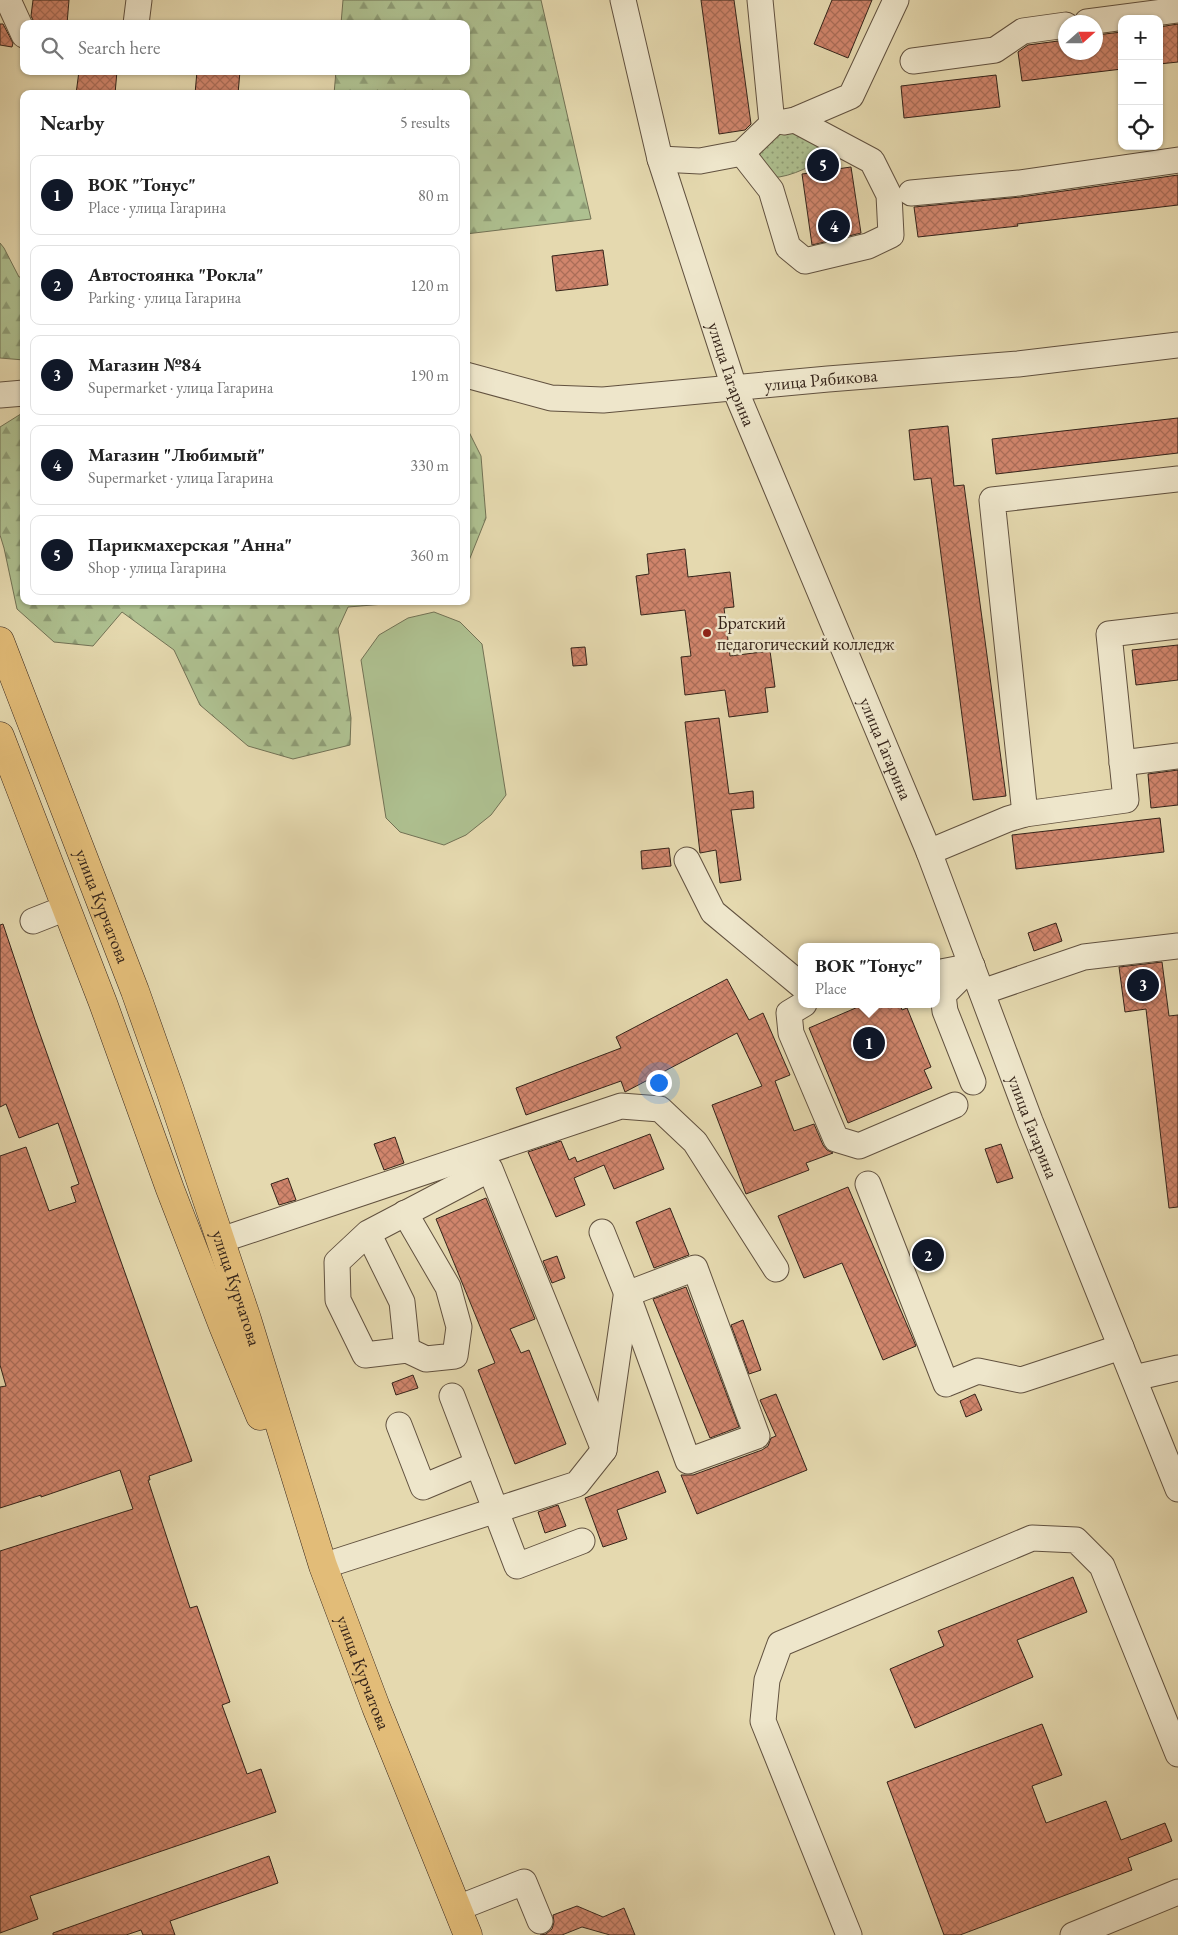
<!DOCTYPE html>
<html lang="en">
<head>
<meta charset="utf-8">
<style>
  :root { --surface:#fff; --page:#f6f6f6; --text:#222; --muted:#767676; --line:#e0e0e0; --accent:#111827 }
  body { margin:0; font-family:"EB Garamond",serif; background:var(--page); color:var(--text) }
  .controls { position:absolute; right:15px; top:15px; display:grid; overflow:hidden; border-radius:10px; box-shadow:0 1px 4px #0004 }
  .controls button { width:45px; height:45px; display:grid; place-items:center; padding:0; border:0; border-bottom:1px solid var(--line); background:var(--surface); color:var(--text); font:25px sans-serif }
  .compass { position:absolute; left:1058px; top:15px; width:45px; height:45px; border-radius:50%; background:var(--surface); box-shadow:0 1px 4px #0004; rotate:69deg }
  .you { position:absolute; left:658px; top:1082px; width:18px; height:18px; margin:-12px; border:4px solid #fff; border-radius:50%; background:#1a73e8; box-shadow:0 0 0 8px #1a73e833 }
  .badge { display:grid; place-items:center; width:32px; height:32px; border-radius:50%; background:var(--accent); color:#fff; font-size:16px; font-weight:700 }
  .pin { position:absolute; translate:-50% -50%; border:2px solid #fff; box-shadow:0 1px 5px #0006 }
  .popup { position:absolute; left:798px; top:943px; width:142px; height:65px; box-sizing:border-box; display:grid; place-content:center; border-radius:10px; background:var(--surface); filter:drop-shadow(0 1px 4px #0005); font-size:16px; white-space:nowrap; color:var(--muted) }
  .popup b { font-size:19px; color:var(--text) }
  .popup::after { content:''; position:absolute; left:50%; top:100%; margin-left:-10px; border:10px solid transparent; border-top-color:var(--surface) }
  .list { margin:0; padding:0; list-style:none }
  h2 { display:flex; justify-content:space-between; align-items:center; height:65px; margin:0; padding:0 20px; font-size:21px }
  h2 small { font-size:16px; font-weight:400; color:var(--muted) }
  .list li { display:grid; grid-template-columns:32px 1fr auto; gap:15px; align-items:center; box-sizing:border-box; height:80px; margin:0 10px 10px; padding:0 10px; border:1px solid var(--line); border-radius:10px }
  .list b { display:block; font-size:19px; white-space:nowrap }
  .list p { margin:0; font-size:16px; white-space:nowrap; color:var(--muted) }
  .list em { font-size:16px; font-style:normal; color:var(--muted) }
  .icon { flex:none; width:28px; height:28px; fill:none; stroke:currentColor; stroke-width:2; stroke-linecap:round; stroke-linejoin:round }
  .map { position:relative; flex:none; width:1178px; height:1935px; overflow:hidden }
  .search { position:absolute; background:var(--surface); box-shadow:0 1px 4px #0004; left:20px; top:20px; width:450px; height:55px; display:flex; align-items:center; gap:12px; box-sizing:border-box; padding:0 18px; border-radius:10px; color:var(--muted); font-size:19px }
  .panel { position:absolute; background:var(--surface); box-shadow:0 1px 4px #0004; left:20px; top:90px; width:450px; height:515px; border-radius:10px }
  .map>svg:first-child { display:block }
  .green { fill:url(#green-dots); stroke:#727255 }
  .forest { fill:url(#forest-firs); stroke:#727255 }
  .pitch { fill:#aec090; stroke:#727255 }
  .building { fill:url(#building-cross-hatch); stroke:#35241a }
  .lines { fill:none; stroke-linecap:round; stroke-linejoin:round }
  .minor-casing { stroke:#61513f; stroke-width:27 }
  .major-casing { stroke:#35241a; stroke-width:29 }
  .minor { stroke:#eee6cb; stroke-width:25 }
  .major { stroke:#e2bc78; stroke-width:28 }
  .poi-dot { fill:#8f2418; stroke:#eee6cb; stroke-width:2 }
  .labels { text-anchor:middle; stroke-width:5; stroke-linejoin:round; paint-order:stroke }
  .street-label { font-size:18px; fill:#35241a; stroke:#eee6cb }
  .poi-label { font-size:18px; fill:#35241a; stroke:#eee6cb; text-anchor:start }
</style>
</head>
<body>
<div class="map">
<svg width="1178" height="1935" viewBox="0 0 1178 1935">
  <defs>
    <pattern id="green-dots" width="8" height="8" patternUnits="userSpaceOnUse" patternTransform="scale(1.25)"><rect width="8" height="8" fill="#aec090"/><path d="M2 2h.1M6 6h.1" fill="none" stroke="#8e9c75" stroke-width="1.8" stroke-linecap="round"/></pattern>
    <pattern id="forest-firs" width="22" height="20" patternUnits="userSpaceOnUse" patternTransform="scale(1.25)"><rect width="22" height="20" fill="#aec090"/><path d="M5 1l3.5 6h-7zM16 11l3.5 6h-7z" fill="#8e9c75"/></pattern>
    <pattern id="building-cross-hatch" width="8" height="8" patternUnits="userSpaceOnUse" patternTransform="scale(1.25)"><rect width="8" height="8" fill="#d0856c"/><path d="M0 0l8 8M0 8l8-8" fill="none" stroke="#aa6d58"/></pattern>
  </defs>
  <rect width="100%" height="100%" fill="#e5d9af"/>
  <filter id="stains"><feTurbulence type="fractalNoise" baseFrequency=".004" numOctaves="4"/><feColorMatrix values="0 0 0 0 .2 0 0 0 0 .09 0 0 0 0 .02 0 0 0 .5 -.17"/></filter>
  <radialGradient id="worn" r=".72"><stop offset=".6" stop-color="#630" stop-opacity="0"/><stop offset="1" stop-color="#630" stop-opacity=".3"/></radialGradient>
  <path class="green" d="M795,128L835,153C814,164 794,177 770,178L757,162C764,139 775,137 795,128Z"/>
  <path class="forest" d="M343,0H541L591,219L466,234V94H334L336,71H466V24H341Z
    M0,243L4,248L19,277H24V360L0,358Z
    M24,412V601H421L348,607L338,629L351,718L350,745L293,759L248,746L200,705L174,650L122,612L93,646L54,642L17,609L4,548L0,535V427Z
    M466,426L481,456L486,518L466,568Z"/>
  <path class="pitch" d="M434,612L460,622L482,644L506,795L491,815L466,835L444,845L400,832L386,818L361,660L379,635L408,618Z"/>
  <path class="building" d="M33,0H69L67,24H35L31,16Z
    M701,0H734L751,124L745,130L719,134Z
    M832,0H872L848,58L814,44Z
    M0,24H3L13,43L12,47L0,45Z
    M1178,24V62L1159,64V27Z
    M1122,32V69L1022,81L1018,52L1028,45L1066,40V52H1096V35Z
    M79,71H117L115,94H76Z
    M197,71H240L238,94H195Z
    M996,75L1000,107L904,118L901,86Z
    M851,167L861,233L812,245L802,174Z
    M1178,175V205L1017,224L1018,226L918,237L914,207L1021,197Z
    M603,250L608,285L556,291L552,256Z
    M1178,418V453L996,474L992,439Z
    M948,426L954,486L964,485L1006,796L973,800L931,478L914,480L909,430Z
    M685,549L688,577L730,572L734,607L724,608L730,656L770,651L775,687L765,688L768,712L729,717L725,690L685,695L681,657L691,656L685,610L641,615L636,576L649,574L647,554Z
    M1178,645V680L1136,685L1132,650Z
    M585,647L587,665L573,666L571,648Z
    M719,718L729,794L753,791L754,808L731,810L741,880L720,883L716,850L700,853L685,722Z
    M1178,770V805L1151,808L1148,774Z
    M1160,818L1164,852L1016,869L1012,835Z
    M669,848L671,866L642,869L641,851Z
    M1056,923L1062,941L1034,951L1028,933Z
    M3,924L35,1020L192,1461L149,1476L150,1480H148L190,1608L197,1606L230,1702L222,1705L247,1774L261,1769L276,1812L30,1896L38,1919L0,1933V1551L133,1509L120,1470L41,1497V1495L0,1508V1387L6,1386L0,1365V1156L26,1147L49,1211L76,1202L71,1187L79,1184L58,1123L19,1138L6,1104L0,1107V925Z
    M1162,962L1169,1016L1178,1015V1207L1169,1208L1146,1009L1125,1012L1119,967Z
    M727,979L749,1020L763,1013L790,1075L775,1081L794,1131L814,1124L823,1145L827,1150L833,1153L806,1163L809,1170L746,1194L712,1105L762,1086L737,1033L625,1092L621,1081L526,1115L516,1088L621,1048L616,1037Z
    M865,1004H900L902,1010L907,1008L931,1067L924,1070L932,1088L848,1123L809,1028Z
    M650,1134L664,1169L614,1189L604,1165L574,1178L585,1205L556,1217L528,1152L561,1141L569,1160L575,1157L577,1162Z
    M395,1137L404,1163L384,1170L374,1144Z
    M1001,1144L1013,1178L997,1183L985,1149Z
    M288,1178L296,1200L279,1205L271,1184Z
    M848,1187L916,1346L883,1360L842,1263L804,1278L778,1216Z
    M486,1198L535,1319L510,1329L521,1353L529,1350L566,1444L515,1464L478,1370L495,1363L436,1219Z
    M670,1208L689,1255L654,1268L636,1222Z
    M557,1256L565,1278L552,1283L543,1261Z
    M686,1287L739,1427L710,1438L653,1299Z
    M743,1320L761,1370L749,1374L731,1325Z
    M413,1375L418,1388L396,1395L392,1383Z
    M776,1394L807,1470L697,1514L681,1475H693L762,1450L768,1446L771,1438L776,1436L760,1400Z
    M975,1394L982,1410L966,1417L960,1401Z
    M658,1471L666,1492L617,1510L627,1539L603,1547L585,1498Z
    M558,1505L566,1526L545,1533L538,1512Z
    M1073,1577L1087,1612L1017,1640L1033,1677L915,1728L890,1669L944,1646L938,1631Z
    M1042,1724L1062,1775L1032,1786L1046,1823L1106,1801L1121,1840L1165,1823L1172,1841L1128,1858L1132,1870L960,1935H944L887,1782Z
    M269,1856L278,1883L170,1921L175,1935H143L141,1930L126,1935H53V1933Z
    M577,1906L603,1917L624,1908L635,1935H610L582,1927L562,1935H540L546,1934L552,1929L554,1922L553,1915Z"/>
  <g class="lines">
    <g class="minor-casing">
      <g id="minor">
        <path d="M8,0L24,35"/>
        <path id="s1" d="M623,0L660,159L734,387L929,852L1030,1121L1178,1489"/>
        <path d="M1087,22L1178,10"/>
        <path d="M136,24L139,0"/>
        <path d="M913,61L995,50L1023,31L1066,25"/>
        <path d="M784,122L795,120L851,96L896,0"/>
        <path d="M742,153L771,190L788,247L805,261L868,246L891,235L889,195L872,161L795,120"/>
        <path d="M660,159L700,161L742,153L772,124L760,0"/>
        <path d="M911,193L1019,183L1178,160"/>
        <path id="s2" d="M466,375L551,398L603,400L828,379L1018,364L1178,345"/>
        <path d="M0,395L24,393"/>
        <path d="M1122,763L1178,756"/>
        <path d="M1025,814L1126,800L1109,634L1178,626"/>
        <path d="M929,852L1008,819L1025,814L992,500L1178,479"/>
        <path d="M687,860L713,912L802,986"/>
        <path d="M33,921L66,908"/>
        <path d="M972,966L943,995L945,1011L973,1082"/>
        <path d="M936,973L972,966"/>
        <path d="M982,992L1084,957L1178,946"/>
        <path d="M804,1004L789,1013L791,1033L836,1139L859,1146L955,1105"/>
        <path d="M868,1184L946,1384L978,1371L1021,1380L1121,1347"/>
        <path d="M405,1213L448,1287L459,1327L455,1356L426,1359L407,1350"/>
        <path d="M602,1232L627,1294L688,1461L757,1436L695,1268L627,1294"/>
        <path d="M368,1233L402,1302L407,1350L365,1355L338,1300L337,1262L368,1233L490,1169L604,1450"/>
        <path d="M221,1240L621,1106L660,1109L695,1142L776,1269"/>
        <path d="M1134,1378L1178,1368"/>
        <path d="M452,1396L517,1566L582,1541"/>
        <path d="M399,1425L423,1487L478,1464"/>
        <path d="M323,1566L577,1484L604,1450L626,1297"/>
        <path d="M458,1908L524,1882L540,1921"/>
        <path d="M849,1935L763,1721L767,1680L780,1644L1032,1538L1076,1540L1102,1566L1178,1754"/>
        <path d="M1073,1935L1178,1892"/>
      </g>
    </g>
    <g class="major-casing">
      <g id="major">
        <path id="s3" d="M0,641L135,991L170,1090L247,1319L323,1566L376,1707L468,1935"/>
        <path d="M0,736L103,1003L170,1189L223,1326L260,1416"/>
      </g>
    </g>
    <use href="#minor" class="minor"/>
    <use href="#major" class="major"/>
  </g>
  <circle class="poi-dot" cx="707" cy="633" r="5"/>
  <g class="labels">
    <g class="street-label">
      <text dy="6" stroke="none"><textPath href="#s1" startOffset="390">улица Гагарина</textPath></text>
      <text dy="6" stroke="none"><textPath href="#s2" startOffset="359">улица Рябикова</textPath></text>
      <text dy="6" stroke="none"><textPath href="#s1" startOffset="795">улица Гагарина</textPath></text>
      <text dy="6" stroke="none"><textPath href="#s3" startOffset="284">улица Курчатова</textPath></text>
      <text dy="6" stroke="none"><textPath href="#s1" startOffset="1201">улица Гагарина</textPath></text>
      <text dy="6" stroke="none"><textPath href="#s3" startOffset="689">улица Курчатова</textPath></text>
      <text dy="6" stroke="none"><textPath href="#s3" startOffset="1094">улица Курчатова</textPath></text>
    </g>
    <g class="poi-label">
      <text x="717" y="629">Братский<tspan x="717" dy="21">педагогический колледж</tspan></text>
    </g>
  </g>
  <rect width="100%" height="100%" filter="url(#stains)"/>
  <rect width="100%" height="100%" fill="url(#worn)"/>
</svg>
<div class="controls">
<button>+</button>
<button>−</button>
<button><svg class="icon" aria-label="locate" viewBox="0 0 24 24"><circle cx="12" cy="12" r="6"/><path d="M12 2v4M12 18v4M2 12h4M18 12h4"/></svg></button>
</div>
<svg class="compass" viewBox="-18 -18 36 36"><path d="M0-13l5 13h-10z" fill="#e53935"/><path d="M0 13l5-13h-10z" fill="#767676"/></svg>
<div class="you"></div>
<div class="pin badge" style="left:869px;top:1043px">1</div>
<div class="popup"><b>ВОК &quot;Тонус&quot;</b>Place</div>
<div class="pin badge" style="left:928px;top:1255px">2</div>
<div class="pin badge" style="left:1143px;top:985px">3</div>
<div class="pin badge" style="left:834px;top:226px">4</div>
<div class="pin badge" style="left:823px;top:165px">5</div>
<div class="search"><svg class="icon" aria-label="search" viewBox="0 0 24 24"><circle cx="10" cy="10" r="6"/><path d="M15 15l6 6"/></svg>Search here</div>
<section class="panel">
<h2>Nearby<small>5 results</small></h2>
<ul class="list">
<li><span class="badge">1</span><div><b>ВОК &quot;Тонус&quot;</b><p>Place · улица Гагарина</p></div><em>80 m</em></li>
<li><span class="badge">2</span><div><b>Автостоянка &quot;Рокла&quot;</b><p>Parking · улица Гагарина</p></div><em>120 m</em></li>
<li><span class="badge">3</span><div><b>Магазин №84</b><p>Supermarket · улица Гагарина</p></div><em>190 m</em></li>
<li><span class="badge">4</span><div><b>Магазин &quot;Любимый&quot;</b><p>Supermarket · улица Гагарина</p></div><em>330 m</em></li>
<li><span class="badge">5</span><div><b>Парикмахерская &quot;Анна&quot;</b><p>Shop · улица Гагарина</p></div><em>360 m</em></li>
</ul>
</section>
</div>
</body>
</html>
